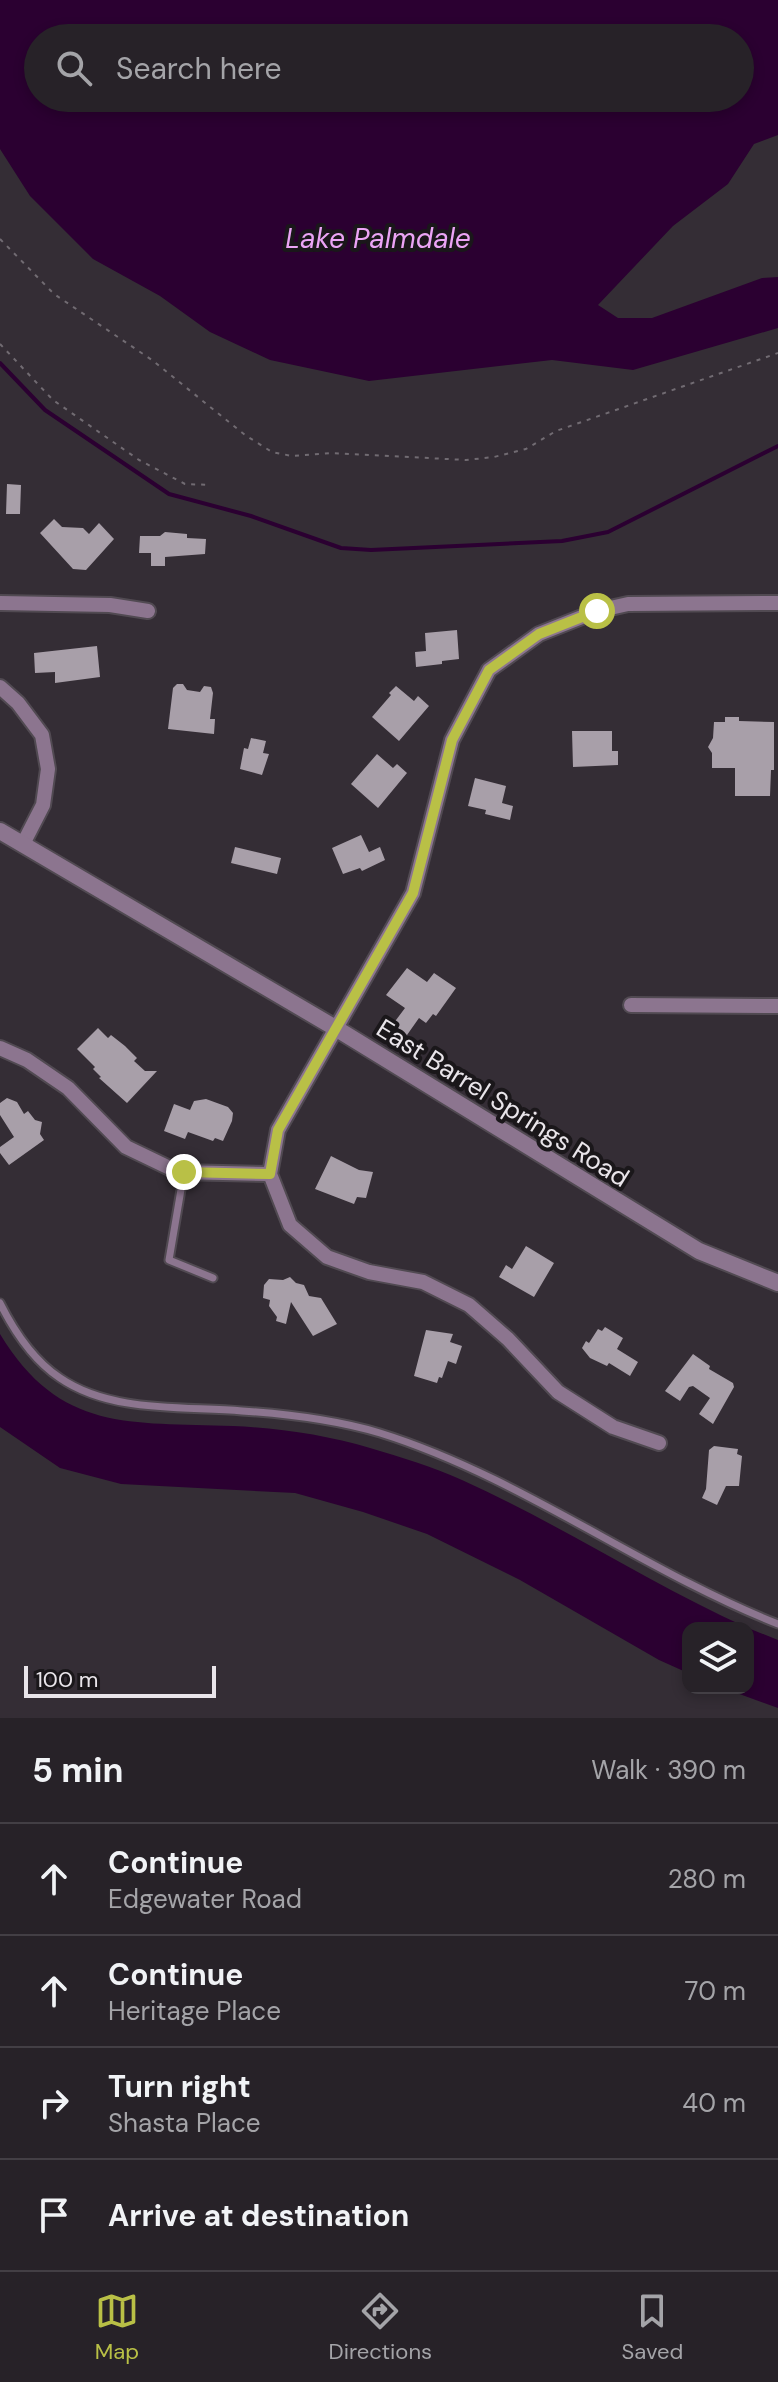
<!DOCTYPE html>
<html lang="en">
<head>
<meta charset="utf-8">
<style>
  :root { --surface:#272228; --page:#2f2a30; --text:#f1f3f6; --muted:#a4a4a8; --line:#433f45; --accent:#b9c046 }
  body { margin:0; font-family:"DM Sans",sans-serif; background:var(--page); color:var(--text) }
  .controls { position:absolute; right:24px; bottom:24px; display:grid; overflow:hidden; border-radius:16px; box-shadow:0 4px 12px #0003 }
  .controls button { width:72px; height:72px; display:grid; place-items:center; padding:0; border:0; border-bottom:2px solid var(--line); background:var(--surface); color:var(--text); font:40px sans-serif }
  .scale { position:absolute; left:24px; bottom:20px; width:192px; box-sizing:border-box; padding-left:8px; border:4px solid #e9e5ea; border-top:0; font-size:22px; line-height:28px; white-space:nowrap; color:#e9e5ea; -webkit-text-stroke:6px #1a171a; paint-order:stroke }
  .stop { position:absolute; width:24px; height:24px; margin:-18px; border:6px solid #b9c046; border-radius:50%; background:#fff }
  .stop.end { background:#b9c046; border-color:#fff; box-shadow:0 2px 8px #0008 }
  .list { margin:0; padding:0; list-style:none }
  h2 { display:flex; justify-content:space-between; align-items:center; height:104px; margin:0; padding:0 32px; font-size:34px }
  h2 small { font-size:26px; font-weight:400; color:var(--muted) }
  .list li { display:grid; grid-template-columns:52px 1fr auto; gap:24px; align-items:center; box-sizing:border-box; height:112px; padding:0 32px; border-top:2px solid var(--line) }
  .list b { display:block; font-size:30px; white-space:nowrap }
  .list p { margin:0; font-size:26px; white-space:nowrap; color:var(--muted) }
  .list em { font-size:26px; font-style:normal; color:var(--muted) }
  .icon { flex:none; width:44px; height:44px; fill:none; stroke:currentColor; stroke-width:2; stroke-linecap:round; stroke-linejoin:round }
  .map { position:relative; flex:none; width:778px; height:1718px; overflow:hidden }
  .search { position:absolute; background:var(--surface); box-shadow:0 4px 12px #0003; left:24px; right:24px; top:24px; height:88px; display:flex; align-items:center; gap:20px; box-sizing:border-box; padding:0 28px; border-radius:44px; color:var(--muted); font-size:30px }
  .sheet { height:552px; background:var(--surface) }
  nav { display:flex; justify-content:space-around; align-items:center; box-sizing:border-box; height:112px; border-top:2px solid var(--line); background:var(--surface); font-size:22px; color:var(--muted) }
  nav a { display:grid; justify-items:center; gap:4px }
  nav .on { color:var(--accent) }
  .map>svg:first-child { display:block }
  .water { fill:#2b0031; fill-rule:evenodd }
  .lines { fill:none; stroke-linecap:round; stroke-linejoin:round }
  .stream { stroke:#2b0031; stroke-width:4 }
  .building { fill:#a89fa9 }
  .service-casing { stroke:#514a52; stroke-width:11 }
  .minor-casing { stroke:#514a52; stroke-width:18 }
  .tertiary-casing { stroke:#514a52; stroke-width:20 }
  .path { stroke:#716b72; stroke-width:2; stroke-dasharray:4 6; stroke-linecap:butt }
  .service { stroke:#8c758f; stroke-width:7 }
  .minor { stroke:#8c758f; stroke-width:14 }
  .tertiary { stroke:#8c758f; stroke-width:16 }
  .route { stroke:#b9c046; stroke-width:10 }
  .labels { text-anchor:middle; stroke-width:8; stroke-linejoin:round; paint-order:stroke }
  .street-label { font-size:26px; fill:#e9e5ea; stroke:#1a171a }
  .water-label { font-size:28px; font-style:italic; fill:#eba4f5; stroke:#1a171a }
</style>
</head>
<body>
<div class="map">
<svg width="778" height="1718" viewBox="0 0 778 1718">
  <rect width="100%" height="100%" fill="#342d35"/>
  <path class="water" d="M0,0H778V135L754,144L728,184L673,226L598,305L618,318H652L762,278L778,277V328L633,370L552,360L369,381L270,360L210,332L160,296L93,259L30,196L0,149ZM38,38H740V98H38Z
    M0,1334C60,1433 130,1422 233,1426C278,1428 327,1435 370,1448C401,1457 433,1467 462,1480C560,1524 650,1584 748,1628H688V1673L659,1660L520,1580L427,1534L363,1512L295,1493L121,1484L60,1468L0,1427Z
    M748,1628L778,1640V1708L723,1688H748Z"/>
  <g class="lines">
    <path class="stream" d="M0,363L45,410L169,494L251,516L341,548L371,550L562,541L608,532L778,446"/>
  </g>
  <path class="building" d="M7,484L21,485L20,514H6Z
    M54,519L62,527L83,528L89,534L99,523L114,539L86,570L73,569L40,533Z
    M165,532L187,534V538L206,539L205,554L165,557V566H151V553H139L140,536H160Z
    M457,630L459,659L442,661V664L416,667L415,652L426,651L425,633Z
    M97,646L100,677L55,683V672L35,673L34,653Z
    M177,684H183L187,690L200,692L204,686L211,687L213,693L210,719H215L214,734L168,729L173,688Z
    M396,686L414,701L418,696L429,706L399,741L372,717L391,695L389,693Z
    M725,717H739V721L774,722V770H771L770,796H735V768H712V753L708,747L713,738L714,722H725Z
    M572,731H612V751H618V765L573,767Z
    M251,738L266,741L263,753L269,754L262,775L240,769L244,748L248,749Z
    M377,754L393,768L397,764L407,773L378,808L351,784Z
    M475,778L506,786L502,803L513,806L510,820L485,814L486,810L468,806Z
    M361,835L369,852L380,847L385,860L362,871L360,868L343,874L332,848Z
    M235,847L281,858L277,874L231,863Z
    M407,968L427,982L434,973L456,988L436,1016L433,1014L426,1023L419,1018L407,1035L393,1024L405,1008L386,995Z
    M98,1028L108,1038L111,1035L125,1046L137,1058L134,1061L145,1071H157L127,1103L99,1078L101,1077L93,1069L95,1067L77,1049Z
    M7,1098L17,1102L24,1114L28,1111L35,1120L42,1122L40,1134L44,1140L9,1165L0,1153V1147L14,1137L0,1115V1103Z
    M206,1099L228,1107L233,1113L232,1121L223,1141L215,1138L213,1141L188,1132L185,1139L164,1131L174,1104L190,1110L194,1101Z
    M331,1156L359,1170L373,1172L366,1198L357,1197L354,1204L315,1189Z
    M526,1246L554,1263L534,1297L499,1277L506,1265L512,1269Z
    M290,1277L296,1283L304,1285L309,1296L321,1298L337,1324L313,1336L291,1302L286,1324L276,1321L277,1317L269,1306L270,1300L263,1298L264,1285L269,1279L283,1280Z
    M605,1327L623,1338L617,1349L638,1362L630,1376L609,1363L607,1366L590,1358L582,1348L586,1341L589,1343L598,1329L602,1331Z
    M426,1330L453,1334L450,1342L462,1346L456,1364L448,1361L442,1378L439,1377L437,1383L414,1376Z
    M693,1354L710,1366L709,1369L733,1383L734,1387L713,1424L699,1414L710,1398L693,1386L689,1387L680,1401L665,1391Z
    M714,1446L738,1449L737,1454L742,1456L739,1486H726L717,1505L702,1498L706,1489L709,1450Z"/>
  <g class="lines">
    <g class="service-casing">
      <path id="service" d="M184,1172L169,1260L213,1278
        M0,1303C14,1331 33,1360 60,1378C111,1413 183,1406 242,1411C288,1414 336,1420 380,1433C521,1477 641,1570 778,1624"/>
    </g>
    <g class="minor-casing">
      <path id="minor" d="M0,603L110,605L148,611
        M0,687L18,703L42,735L48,769L43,805L23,844
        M631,1005L778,1006
        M0,1048L27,1060L68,1088L126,1147L178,1172L270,1174
        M659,1443L613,1427L558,1392L508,1339L469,1305L423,1282L369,1272L327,1257L290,1225L270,1174L278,1130L413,893L452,740L489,670L539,634L597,611L628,604L778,603"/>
    </g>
    <g class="tertiary-casing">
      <path id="tertiary" d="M0,831L337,1029L699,1251L778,1283"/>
    </g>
    <path class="path" d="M0,239L54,294L152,360L245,435L272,452L292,456L331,453L466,460L494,457L526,449L556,431L778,353
      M0,344L53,400L139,460L185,484L211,485"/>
    <use href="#service" class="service"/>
    <use href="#minor" class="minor"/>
    <use href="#tertiary" class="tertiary"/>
  </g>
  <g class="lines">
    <path class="route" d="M184,1172L270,1174L278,1130L413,893L452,740L489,670L539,634L597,611"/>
  </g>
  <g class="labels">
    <g class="street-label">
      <text transform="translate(503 1103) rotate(32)" y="9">East Barrel Springs Road</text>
    </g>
    <g class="water-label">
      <text x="378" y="248">Lake Palmdale</text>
    </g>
  </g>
</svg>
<div class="controls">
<button><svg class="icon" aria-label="layers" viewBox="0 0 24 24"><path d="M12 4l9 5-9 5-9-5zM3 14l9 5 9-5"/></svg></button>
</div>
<div class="scale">100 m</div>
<div class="stop" style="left:597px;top:611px"></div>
<div class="stop end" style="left:184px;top:1172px"></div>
<div class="search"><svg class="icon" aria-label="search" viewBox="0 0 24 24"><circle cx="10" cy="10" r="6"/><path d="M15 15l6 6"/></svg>Search here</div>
</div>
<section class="sheet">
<h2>5 min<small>Walk · 390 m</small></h2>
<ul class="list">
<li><svg class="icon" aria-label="ahead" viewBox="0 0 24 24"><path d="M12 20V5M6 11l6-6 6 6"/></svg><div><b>Continue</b><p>Edgewater Road</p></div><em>280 m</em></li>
<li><svg class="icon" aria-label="ahead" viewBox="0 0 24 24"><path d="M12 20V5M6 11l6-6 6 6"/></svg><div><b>Continue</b><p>Heritage Place</p></div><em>70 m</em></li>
<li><svg class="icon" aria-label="right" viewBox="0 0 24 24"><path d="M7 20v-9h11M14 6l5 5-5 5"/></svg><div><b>Turn right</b><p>Shasta Place</p></div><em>40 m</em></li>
<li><svg class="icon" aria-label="arrive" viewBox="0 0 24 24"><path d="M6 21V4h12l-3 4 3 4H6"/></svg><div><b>Arrive at destination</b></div></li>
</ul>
</section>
<nav>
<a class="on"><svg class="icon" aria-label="map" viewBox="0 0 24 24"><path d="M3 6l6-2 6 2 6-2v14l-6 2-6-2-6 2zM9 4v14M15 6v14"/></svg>Map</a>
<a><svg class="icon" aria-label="directions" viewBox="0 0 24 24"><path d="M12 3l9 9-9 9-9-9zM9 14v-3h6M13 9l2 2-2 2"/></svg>Directions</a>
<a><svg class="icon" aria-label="saved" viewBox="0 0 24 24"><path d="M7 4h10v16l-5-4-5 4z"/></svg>Saved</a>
</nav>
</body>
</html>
